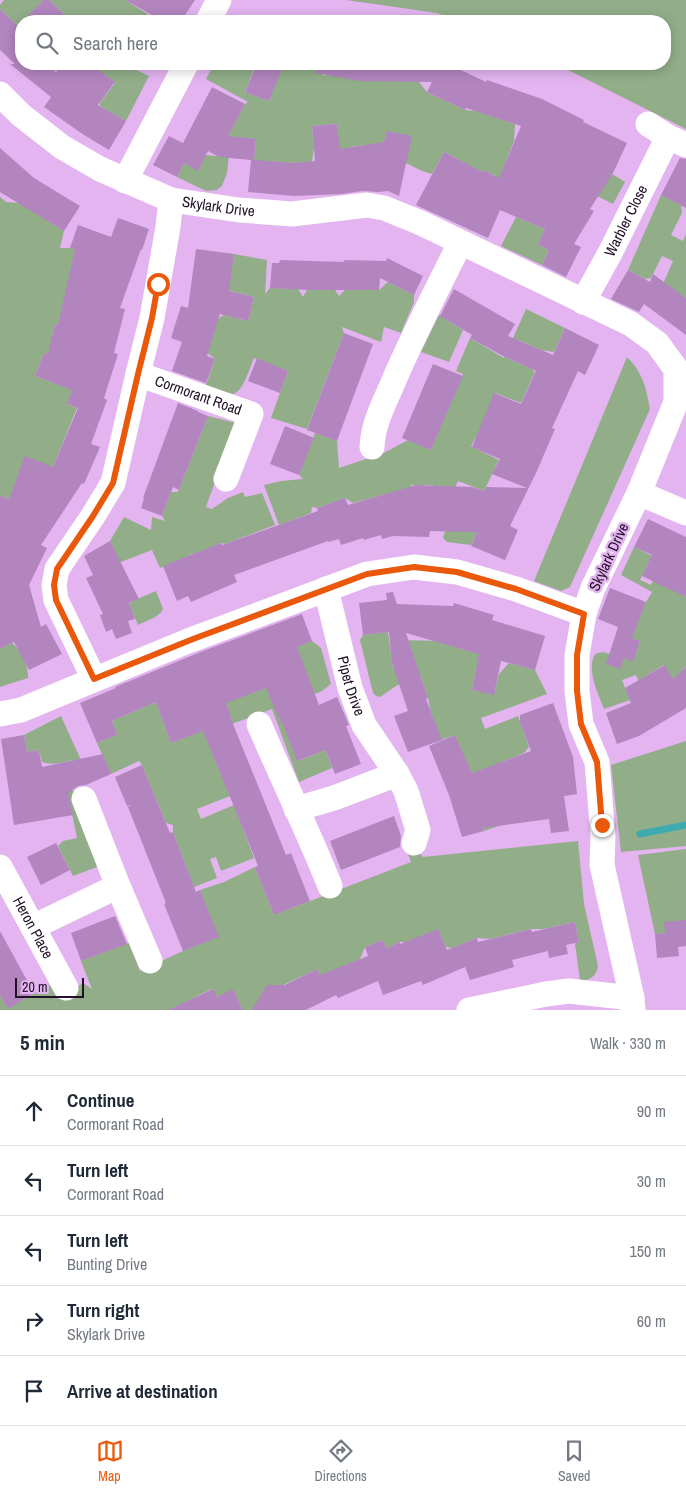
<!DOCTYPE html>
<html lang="en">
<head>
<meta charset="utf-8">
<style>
  :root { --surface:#fff; --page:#f2f2f3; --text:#1f2937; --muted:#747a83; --line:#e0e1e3; --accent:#ea580c }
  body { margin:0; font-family:"Archivo Narrow",sans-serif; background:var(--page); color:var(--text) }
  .scale { position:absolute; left:15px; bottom:12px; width:69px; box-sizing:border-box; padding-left:5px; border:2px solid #221127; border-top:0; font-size:14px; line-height:18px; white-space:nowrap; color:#221127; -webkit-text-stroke:4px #e3b4f0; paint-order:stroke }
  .stop { position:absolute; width:15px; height:15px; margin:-11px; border:4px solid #ea580c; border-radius:50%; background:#fff }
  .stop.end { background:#ea580c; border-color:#fff; box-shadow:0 1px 5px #0008 }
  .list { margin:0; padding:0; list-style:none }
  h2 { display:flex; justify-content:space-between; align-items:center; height:65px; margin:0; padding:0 20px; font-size:21px }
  h2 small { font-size:16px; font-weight:400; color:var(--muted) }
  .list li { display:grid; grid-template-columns:32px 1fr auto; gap:15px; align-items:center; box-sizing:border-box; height:70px; padding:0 20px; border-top:1px solid var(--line) }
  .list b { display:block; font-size:19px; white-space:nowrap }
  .list p { margin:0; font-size:16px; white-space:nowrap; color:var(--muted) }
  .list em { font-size:16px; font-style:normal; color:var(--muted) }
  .icon { flex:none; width:28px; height:28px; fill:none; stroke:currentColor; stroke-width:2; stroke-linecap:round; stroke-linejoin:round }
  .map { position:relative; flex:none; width:686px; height:1010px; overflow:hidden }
  .search { position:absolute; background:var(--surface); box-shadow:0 2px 12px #0003; left:15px; right:15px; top:15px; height:55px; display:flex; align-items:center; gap:12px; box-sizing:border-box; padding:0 18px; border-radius:20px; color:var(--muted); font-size:19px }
  .sheet { height:415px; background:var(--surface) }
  nav { display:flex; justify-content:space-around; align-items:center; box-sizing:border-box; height:70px; border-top:1px solid var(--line); background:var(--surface); font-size:14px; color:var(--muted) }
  nav a { display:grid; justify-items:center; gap:2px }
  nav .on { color:var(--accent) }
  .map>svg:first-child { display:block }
  .green { fill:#91ae89 }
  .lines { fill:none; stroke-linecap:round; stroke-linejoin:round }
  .stream { stroke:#3fabaf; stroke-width:7 }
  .building { fill:#b285be }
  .minor { stroke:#fff; stroke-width:25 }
  .route { stroke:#ea580c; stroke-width:6 }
  .labels { text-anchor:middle; stroke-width:5; stroke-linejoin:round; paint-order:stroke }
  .street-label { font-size:15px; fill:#221127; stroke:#e3b4f0 }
</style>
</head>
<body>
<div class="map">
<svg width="686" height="1010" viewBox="0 0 686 1010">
  <rect width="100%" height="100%" fill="#e3b4f0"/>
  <path class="green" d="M4,0H43L31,13L26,21H21V29L0,9V5Z
    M49,0H125L154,18L153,21H58L64,14Z
    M346,0H686V129L556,64H665V21H457L437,13Z
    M81,64H124L149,76L126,121L100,106V103L115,83L104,74L68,80Z
    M214,64H253V72L245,92L269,101L283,64H304L324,68L323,76L326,75L419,82L427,92L465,110L476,111L515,124L514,141L506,161L529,171L500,204V210L477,201L496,176L484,170L472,192L456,158L444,152L432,174L422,171L402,161L387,131L382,152L366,145L351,147L355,171L340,174L337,124L312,126L314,148L312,162L289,163L267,161L266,174L250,172L254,161L256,139L231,137L227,173L222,186L217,190L206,191L177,177L184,163L198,170L206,155L217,156L245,104L248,102L206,79Z
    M612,174L625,182L613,204L581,188Z
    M661,195L681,205L682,213L671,235L683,241L686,234V298L663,284L673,261L662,256L651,278L645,279L628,270Z
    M0,197L6,202L21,203L64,231L60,248H70L93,257L79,330L55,324L52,337L76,344L80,367L44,353L35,376L59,385L74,387L67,404L77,408L53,467L18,502L0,496Z
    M516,217L545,229L538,244L549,250L542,265L501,246Z
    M234,254L267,260L265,294L270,288L298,289L303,297L307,290H335L339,296L345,290H379L388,282L414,295V302L401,333L384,327L381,342L342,327L344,333L307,429L271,418L288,371L254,358C250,366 243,394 232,394C226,394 212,387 206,385L215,359L203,349L219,318L224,315L248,321L254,297L230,291L217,286L230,279Z
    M526,309L565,328L554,352L541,350L518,340L509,359L532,369L535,372L521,403L495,393L490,405L507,448L477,435L471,446L499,460L484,491L458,481L450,500L482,522L471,545L447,542L443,538L445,532L446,501L433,485H411L410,508L386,494L353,503L345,498L317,508L312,507L311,513L279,525L264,485L281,481L303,479L299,475L315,433L337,441L339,468L384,453L408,440L431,450L463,374L456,371L470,338L504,358Z
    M439,315L463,330L449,362L421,352Z
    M627,357C643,373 646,387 650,409L570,587L561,591L534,581Z
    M208,416L236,423L206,507L212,509L228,498L243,492L245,497L262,493L275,525L225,544L221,543L193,555L192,553L191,555L160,568L152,550L113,565L118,558L110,541L124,517L151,530L152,517L165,521L162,516L171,492H177L179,490Z
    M634,547L652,556L640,580L651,585L661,563L682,595L686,597V667L683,669L686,679L676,685L664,665L647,675L643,691L636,675L622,680L630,700L604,709C598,693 586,670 595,654L603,652L633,661L640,641L616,633L646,602L652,592L621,575Z
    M156,591L163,609C159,618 147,620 138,625L129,604L135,600Z
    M388,632L393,668L409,666L403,640L441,641L449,645L469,651L484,648L476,669L472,690L494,694L499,674L509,663L535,670L547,694L481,718L485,729L518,716L529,747L524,753L499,763L514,821L484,831L475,799L478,789L455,735L433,743L435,724L430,708L428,698L421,677L399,684L380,697L376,696L373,693L360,640L363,635Z
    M312,641L321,648L331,684L322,691L276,710L281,723L302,714L293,750L298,761L325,750L332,768L299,782L272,709L205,734L230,796L197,809L201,819L234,805L254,858L221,871L216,857L210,859L217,878L194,887L173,832V825L166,823L142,765L139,761L111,774L97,743L117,735L112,721L156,702L171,743L232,719L223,696L253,693L265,688L255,662Z
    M12,643C21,650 29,666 28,678L0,687V649Z
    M61,716L81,760C66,759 58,767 42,762L39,750L27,752L24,735Z
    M686,741V846L621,852L611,765Z
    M71,786L102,865L73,876L58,846L63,841L77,838L72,814L57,790Z
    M578,841L584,904L598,966C597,976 589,981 580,981L575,943L579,942L575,922L544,929H531L490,939L477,938L452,948L446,947L438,930L406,942H400L386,948L383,940L365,947L360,959L321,977L317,969L277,988L275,985H269V1003L251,1010H243L233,990L217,997L212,989L193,998L199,1010H0V995L8,1008L50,985L58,999L83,983L92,989L81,961L129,943L140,971L183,951L218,937L200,890L224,882L255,867L274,915L411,862L405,845L410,843L423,857Z
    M686,849V920L665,933L655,934L638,855Z"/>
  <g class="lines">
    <path class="stream" d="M640,834L686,825"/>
  </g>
  <path class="building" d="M43,0H49L71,21H23Z
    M125,0H195L181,21H163Z
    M0,9L21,29V64H46L56,72L63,64H90L115,82L98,105L126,121L109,150L84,135L44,107L51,97L10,64H15L0,50Z
    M257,64H284L269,101L245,92Z
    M317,64H448L486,82L487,80L542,99L584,120L583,122L627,143L613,173L590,209L594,211L574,244L581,247L566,277L542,265L549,250L538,244L545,229L500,210L488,238L416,205L444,152L483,172L484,170L499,178L521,126L466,108L465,110L427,92L432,82L359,81L316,73Z
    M212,87L245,104L228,136L256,139L254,160L293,163L315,161L312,126L337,124L340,149L384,142L387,131L412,136L399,196L388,191L378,192L362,191L342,194L294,196L248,192L251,160L219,157L208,151L198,171L184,163L177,177L153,165L169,136L183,143Z
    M0,148L34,178L80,206L64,231L0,192Z
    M680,158L686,159V208L661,195Z
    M118,218L149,229L142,250L141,249L120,308L125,309L114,353L118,354L104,398L107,400L91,444L100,447L84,484L82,483L41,545L47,548L29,585L41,627L46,624L62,654L29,670L14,642L0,649V496L9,499L25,456L53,467L78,408L67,404L72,390L35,376L44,353L48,354L55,324L58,325L75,250L70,248L78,225L111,237Z
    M196,249L234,254L229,291L254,297L248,321L220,314L207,356L215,359L206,383L172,371L182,342L171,338L181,306L188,308Z
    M387,258L423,276L414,295L380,278L379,290H308L270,288L272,263H279L280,260L345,262L343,260L386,261Z
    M628,270L650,282L653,274L686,298V335L644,304L639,312L611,299Z
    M454,289L515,324L508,336L553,355L565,328L599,345L585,375L578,371L552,428L555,429L536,473L510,526L518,530L505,560L471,546L477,532L430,531L429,537L393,536L382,539L381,535L364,540L363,538L341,545L339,539L328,542V541L234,575L237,582L191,602L188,596L177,601L163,566L221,543L222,545L318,511L317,508L345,498L348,505L416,485L472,487L484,491L486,487L527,488L492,474L500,459L472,447L494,393L521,404L536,371L505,357L470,338L472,335L440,316Z
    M344,333L373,344L337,441L307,430Z
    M257,358L288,371L280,393L248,381Z
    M433,364L463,376L431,450L402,438Z
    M178,403L198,411V412L208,416L179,490L173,487L162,516L141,508L144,498H143Z
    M285,426L314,438L299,475L270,464Z
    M648,519L686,537V597L642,576L652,555L634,547Z
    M110,541L139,599L129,603L135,619L128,621L132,633L116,639L112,629L106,632L100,615L103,614L86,578L93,575L84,556Z
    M610,588L646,602L632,638L640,641L633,662L624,658L620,669L606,664L618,627L598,619Z
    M393,592L397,604L453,606L454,603L494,615L492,620L545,636L535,670L501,661L494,695L472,690L479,654L406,633L428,698L426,699L442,740L408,752L394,716L408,711L392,663L389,632L363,635L359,603L387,600L386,593Z
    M302,614L312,641L297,647L319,705L337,697L349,725L346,726L361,764L335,774L325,750L297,761L282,722L281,723L266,688L226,703L232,719H231L286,855L291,853L310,901L274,915L255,867L258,866L244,831L203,731L171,743L156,702L112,721L117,735L97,743L80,703L116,688L115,687L203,651Z
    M665,665L673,679L686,667V708L639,736L617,744L606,713L631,703L625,688Z
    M553,703L573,757L577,794L564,796L569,831L551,833L549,819L483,828L484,831L462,837L449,795L429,746L455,735L472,773L531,751L520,722V715Z
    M24,735L27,752L39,750L42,767L103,754L111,774L86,785L78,786L68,793L73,815L14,825L1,739Z
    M142,765L170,833L173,832L196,892L200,890L219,937L183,951L164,904L166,903L128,807L131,805L127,806L115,777Z
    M394,816L401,836L400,847L341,870L330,841Z
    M56,843L70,870L41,885L27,857Z
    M115,916L127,944L81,961L71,933Z
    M686,920V946L678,947L679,956L657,958L655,934L665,933L664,922Z
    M575,922L579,942L566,945L568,954L549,958L548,951L512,960L514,967L470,980L465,967L423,985L421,981L383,995L378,981L338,998L336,995L306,1010H252L267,985H285L317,969L320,975L368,956L365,947L383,940L386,948L400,942V944L438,929L447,950L477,938L478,942L531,929L532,932Z
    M0,931L34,993L8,1009L0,995Z
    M213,989L217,997L233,989L243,1010H168Z"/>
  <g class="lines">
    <g class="minor">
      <path d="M208,21L219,0"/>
      <path id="s1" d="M0,94L21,115L62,147L100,169L171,200L239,210L292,214L367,205L384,208L421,223L631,324L657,343L676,369V402L639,493L593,588L584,614L577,655V691L581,724L597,762L603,836L602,865L632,998L633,1010"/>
      <path d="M648,124L668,137L686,145"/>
      <path d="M125,181L186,64"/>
      <path id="s2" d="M583,302L610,253L668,137"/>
      <path id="s3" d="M138,374L251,414L226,479"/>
      <path d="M372,447C373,424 383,406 392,385C412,337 437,290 460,243"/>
      <path d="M639,493L686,513"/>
      <path id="s4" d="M326,589L350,688L364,725L397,774L406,791L418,830L414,843"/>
      <path d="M94,679L56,600L54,585L57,569L93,516L113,483L138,374L152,318L168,227L171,200"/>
      <path d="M0,714L21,710L188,641L367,574L414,567L457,572L516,589L584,614"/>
      <path d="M259,724C282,778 308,831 330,886"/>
      <path d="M84,799L118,886L150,961"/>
      <path d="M296,809L334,798L397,774"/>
      <path id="s5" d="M0,867L66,988"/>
      <path d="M33,927L118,886"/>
      <path d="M469,1010L546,994L569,991L632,998"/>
    </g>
  </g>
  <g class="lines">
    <path class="route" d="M158,284L152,318L138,374L113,483L93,516L57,569L54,585L56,600L94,679L193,639L367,574L414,567L457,572L516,589L584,614L577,655V691L581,724L597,762L602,825"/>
  </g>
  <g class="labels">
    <g class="street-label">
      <text dy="5" stroke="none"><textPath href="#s1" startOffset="251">Skylark Drive</textPath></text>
      <text dy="5" stroke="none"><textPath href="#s2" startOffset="92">Warbler Close</textPath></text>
      <text dy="5" stroke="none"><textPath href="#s3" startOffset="64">Cormorant Road</textPath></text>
      <text transform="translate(609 557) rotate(-65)" y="5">Skylark Drive</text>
      <text dy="5" stroke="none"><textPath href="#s4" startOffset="100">Pipet Drive</textPath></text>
      <text dy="5" stroke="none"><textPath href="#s5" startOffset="69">Heron Place</textPath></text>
    </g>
  </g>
</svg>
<div class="scale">20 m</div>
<div class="stop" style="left:158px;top:284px"></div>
<div class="stop end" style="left:602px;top:825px"></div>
<div class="search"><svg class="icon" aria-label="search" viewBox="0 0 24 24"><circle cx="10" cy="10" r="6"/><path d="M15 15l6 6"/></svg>Search here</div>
</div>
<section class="sheet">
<h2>5 min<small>Walk · 330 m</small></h2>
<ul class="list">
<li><svg class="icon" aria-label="ahead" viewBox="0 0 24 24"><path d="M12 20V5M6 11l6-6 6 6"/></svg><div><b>Continue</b><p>Cormorant Road</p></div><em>90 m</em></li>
<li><svg class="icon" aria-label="left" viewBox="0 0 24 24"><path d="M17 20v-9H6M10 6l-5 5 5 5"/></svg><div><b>Turn left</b><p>Cormorant Road</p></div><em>30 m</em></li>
<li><svg class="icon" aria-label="left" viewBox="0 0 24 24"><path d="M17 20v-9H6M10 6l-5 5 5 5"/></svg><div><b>Turn left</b><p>Bunting Drive</p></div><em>150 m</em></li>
<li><svg class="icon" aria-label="right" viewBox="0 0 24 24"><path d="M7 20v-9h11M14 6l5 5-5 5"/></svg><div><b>Turn right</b><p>Skylark Drive</p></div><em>60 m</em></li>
<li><svg class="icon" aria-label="arrive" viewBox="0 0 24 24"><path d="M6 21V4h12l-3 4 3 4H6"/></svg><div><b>Arrive at destination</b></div></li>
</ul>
</section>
<nav>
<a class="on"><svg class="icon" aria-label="map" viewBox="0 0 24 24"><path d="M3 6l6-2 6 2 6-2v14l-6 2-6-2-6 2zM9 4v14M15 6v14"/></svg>Map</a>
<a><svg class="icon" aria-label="directions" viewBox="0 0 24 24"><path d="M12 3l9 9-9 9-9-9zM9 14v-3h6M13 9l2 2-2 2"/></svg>Directions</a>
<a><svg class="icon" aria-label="saved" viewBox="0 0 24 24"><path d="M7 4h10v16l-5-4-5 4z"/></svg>Saved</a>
</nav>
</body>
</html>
